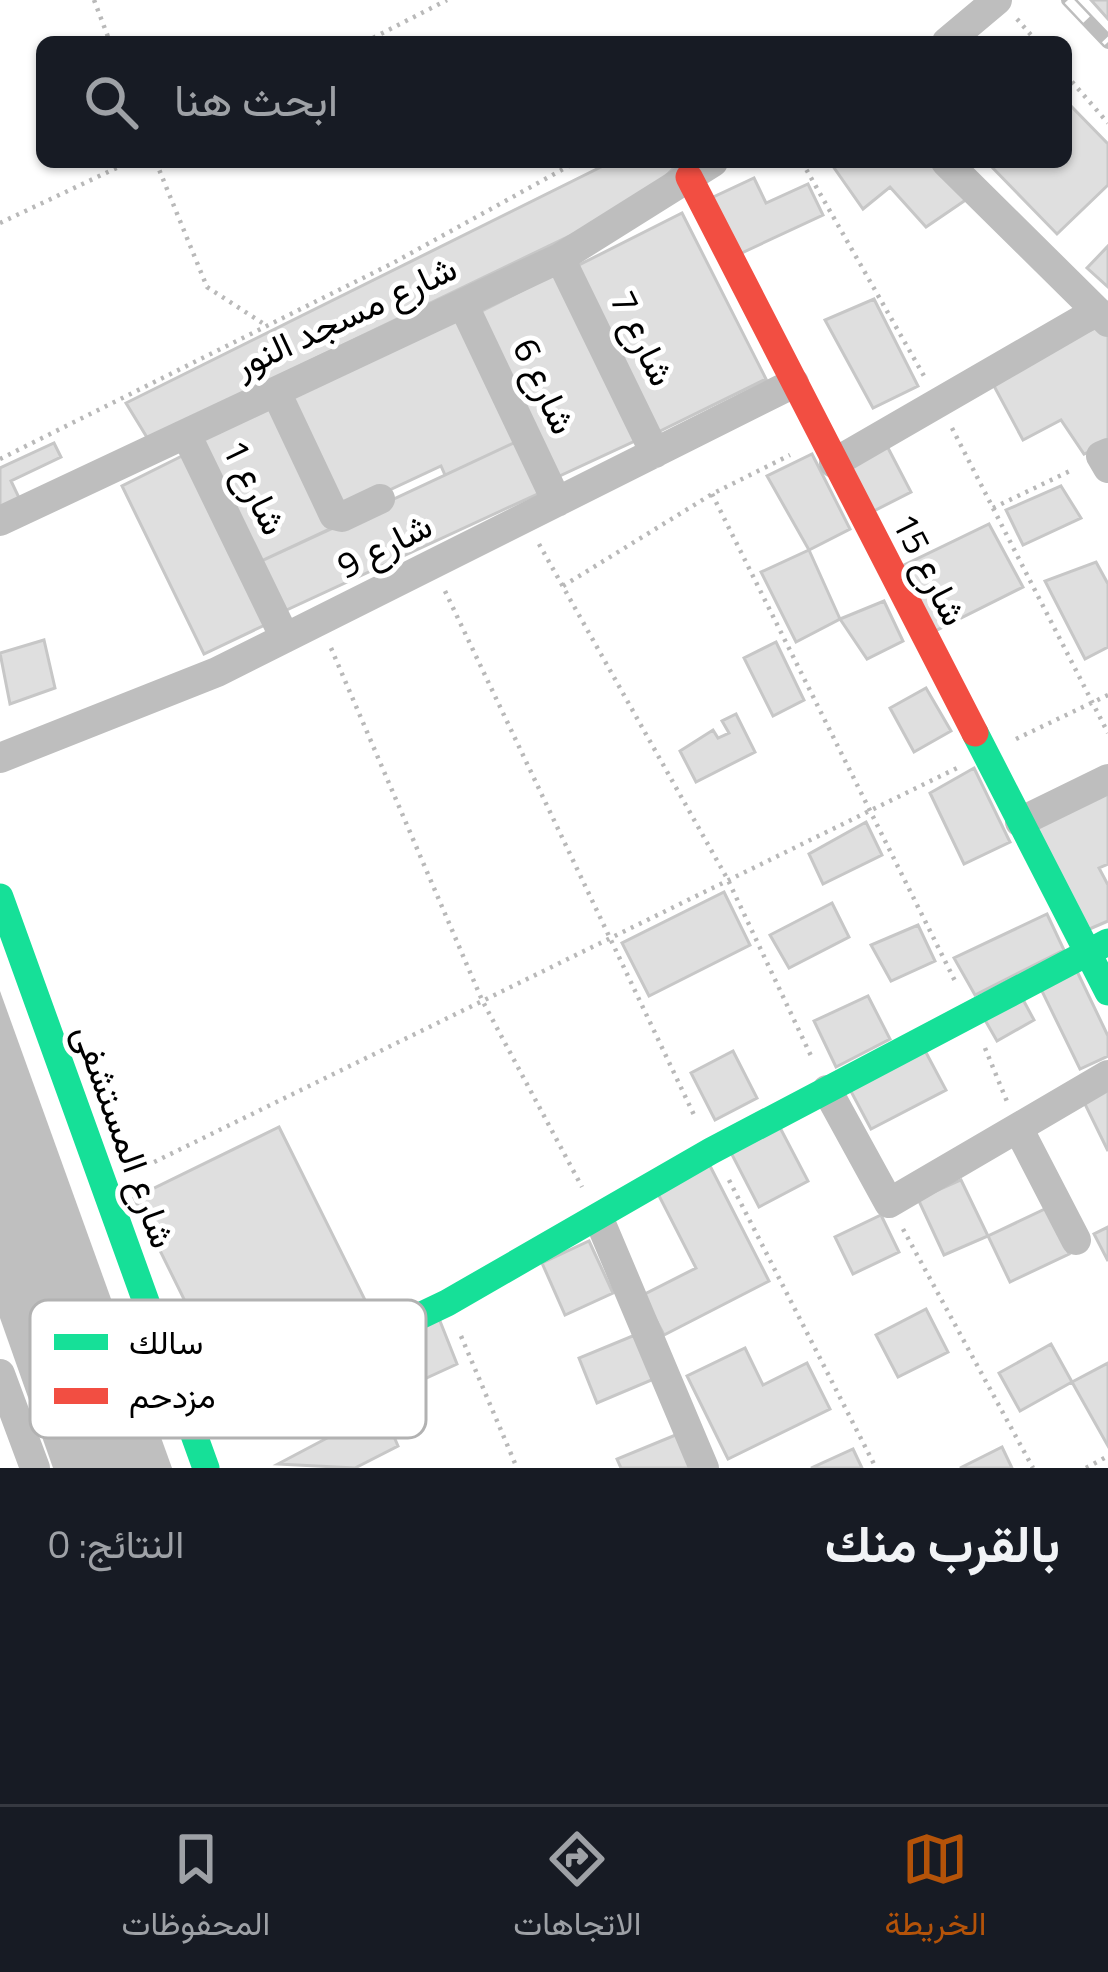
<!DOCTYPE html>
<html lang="ar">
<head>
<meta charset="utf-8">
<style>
  :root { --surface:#171b24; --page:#20242c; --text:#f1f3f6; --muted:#9ea1a6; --line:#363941; --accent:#b45309 }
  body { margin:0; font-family:"Titillium Web",Vazirmatn,sans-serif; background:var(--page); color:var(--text); direction:rtl }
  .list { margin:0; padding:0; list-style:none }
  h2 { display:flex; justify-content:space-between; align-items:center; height:156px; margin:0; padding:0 48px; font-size:51px }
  h2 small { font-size:39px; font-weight:400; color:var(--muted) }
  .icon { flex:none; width:66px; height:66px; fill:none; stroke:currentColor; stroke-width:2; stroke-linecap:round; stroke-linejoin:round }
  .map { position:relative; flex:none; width:1108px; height:1468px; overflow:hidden; direction:ltr }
  .search { position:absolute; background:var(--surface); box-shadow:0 3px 9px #0004; left:36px; right:36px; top:36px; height:132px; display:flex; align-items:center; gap:30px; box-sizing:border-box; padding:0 42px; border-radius:18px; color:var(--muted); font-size:45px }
  .sheet { height:336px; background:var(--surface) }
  nav { display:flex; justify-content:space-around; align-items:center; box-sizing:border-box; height:168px; border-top:3px solid var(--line); background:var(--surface); font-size:33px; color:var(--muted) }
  nav a { display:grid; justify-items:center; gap:6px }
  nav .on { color:var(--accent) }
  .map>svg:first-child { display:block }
  .water { fill:#bfbfbf }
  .building { fill:#dfdfdf; stroke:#c7c7c7; stroke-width:3 }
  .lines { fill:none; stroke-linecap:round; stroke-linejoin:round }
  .path { stroke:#b9b9b9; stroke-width:4.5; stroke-dasharray:3 6; stroke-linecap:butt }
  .street { stroke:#bebebe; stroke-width:30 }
  .fast { stroke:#16e098; stroke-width:27 }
  .jam { stroke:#f24e42; stroke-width:27 }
  .rail-casing { stroke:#bebebe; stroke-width:14 }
  .rail { stroke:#fff; stroke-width:9; stroke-dasharray:27; stroke-linecap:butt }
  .labels { text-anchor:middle; stroke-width:10; stroke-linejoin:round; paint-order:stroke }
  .street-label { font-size:36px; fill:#000; stroke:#fff }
  .key { fill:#fff; stroke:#b2b2b2; stroke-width:3 }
  .key-label { font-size:33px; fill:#000 }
</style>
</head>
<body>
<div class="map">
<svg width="1108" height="1468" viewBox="0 0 1108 1468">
  <rect width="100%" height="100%" fill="#fff"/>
  <path class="water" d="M0,991L172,1468H53L0,1318Z"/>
  <path class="building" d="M1091,0H1108V19Z
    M1070,105L1108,144V185L1057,234L987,162H1066Z
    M611,162H680L638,203L148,439L126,403Z
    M830,162H941L973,195L926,227L890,187L863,209Z
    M754,178L766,203L808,184L823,215L733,257L707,200Z
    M682,213L766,379L654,434L571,269Z
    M1108,246V287L1087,268Z
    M555,274L637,440L553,479L476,314Z
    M874,299L918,386L873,408L825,320Z
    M461,316L520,440L445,475L441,466L336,515L282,399Z
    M1108,323V443L1084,454L1061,420L1023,440L987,373Z
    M275,405L333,528L257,563L199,441Z
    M520,440L544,491L280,613L257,563Z
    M54,443L61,457L11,481L22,504L0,514V468Z
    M887,446L911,492L866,515L843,468Z
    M186,454L267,624L204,654L122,486Z
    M812,454L850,529L809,550L767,476Z
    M1061,486L1081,518L1023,545L1006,510Z
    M989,524L1023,587L931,633L894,570Z
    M809,550L840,619L796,642L761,572Z
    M1096,562L1108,584V647L1085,659L1045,581Z
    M884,601L903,641L867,659L840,619Z
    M44,640L55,688L10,704L0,653Z
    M776,642L804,700L773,716L744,658Z
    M926,688L951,731L914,752L890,708Z
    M736,714L755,752L696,782L680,751L713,730L718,738L729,733L722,721Z
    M974,768L1010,842L964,864L930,793Z
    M1108,791V864L1099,868L1108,885V921L1078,934L1025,832Z
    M866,822L882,855L823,884L809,854Z
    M724,892L750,945L649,996L622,943Z
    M832,903L849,937L789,968L770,935Z
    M1047,914L1064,950L975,995L954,958Z
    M918,925L935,961L891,981L871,945Z
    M1074,965L1108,1036V1056L1080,1069L1038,983Z
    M1020,994L1034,1020L997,1041L981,1013Z
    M868,996L890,1039L836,1067L814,1021Z
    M922,1045L946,1090L871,1129L847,1084Z
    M733,1051L757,1098L715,1120L691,1073Z
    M1108,1080V1151L1080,1094Z
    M776,1120L808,1181L759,1207L727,1145Z
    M279,1127L366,1302L221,1374L134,1198Z
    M708,1162L769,1281L664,1335L643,1295L696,1268L655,1188Z
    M961,1180L988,1236L944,1255L918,1199Z
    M1047,1208L1069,1254L1010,1282L988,1236Z
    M881,1215L899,1252L853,1274L835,1237Z
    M1108,1227V1261L1094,1234Z
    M589,1241L613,1293L565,1315L542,1263Z
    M926,1309L948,1352L898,1377L876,1335Z
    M436,1311L457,1364L385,1397L362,1348Z
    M635,1335L654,1379L597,1403L579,1358Z
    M1051,1344L1072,1382L1020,1411L999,1373Z
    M745,1348L763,1385L807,1363L830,1409L728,1459L687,1376Z
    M1108,1363V1446L1072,1382Z
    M382,1409L398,1446L355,1468L278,1464Z
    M678,1434L693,1468H621L617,1459Z
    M1002,1447L1012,1468H960Z
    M853,1449L862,1468H811Z"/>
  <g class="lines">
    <path class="path" d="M94,0L110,42
      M1017,19L1037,42
      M365,42L447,0
      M1066,75L1108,123
      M156,162L207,287L267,326
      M802,162L924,376
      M0,223L129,162
      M952,428L1108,733
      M0,459L393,263L576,162
      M712,494L956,983
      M993,508L1074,469
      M539,544L728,880L812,1058
      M563,586L712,494L790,455
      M445,591L695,1117
      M331,648L482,1000L582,1187
      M1016,739L1108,695
      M985,1048L1008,1104
      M138,1170L957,768
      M729,1180L876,1468
      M903,1229L1033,1468
      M461,1336L517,1468
      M1086,1468L1108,1456"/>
    <path class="street" d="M947,42L997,0
      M946,162L1108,322
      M560,258L655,453
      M463,304L557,502
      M276,392L334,515L342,517L380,499
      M186,434L285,638
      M1108,453L1101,456L1108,468
      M834,463L1097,311
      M0,521L560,258L713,162
      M0,758L217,672L794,383
      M1020,822L1108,779
      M827,1090L889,1203L1108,1075
      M1018,1128L1076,1240
      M599,1219L704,1468
      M0,1374L35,1468"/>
    <path class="fast" d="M975,733L1108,992
      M0,897L206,1468
      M191,1425L447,1303L711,1151L1108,942"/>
    <path class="jam" d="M689,177L975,733"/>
    <g class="rail-casing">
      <path id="rail" d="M1068,0L1108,42"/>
    </g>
    <use href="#rail" class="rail"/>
  </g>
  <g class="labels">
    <g class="street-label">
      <text transform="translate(345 316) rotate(-25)" y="13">شارع مسجد النور</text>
      <text transform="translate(643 338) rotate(64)" y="13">شارع 7</text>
      <text transform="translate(545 386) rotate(65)" y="13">شارع 6</text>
      <text transform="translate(255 487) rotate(64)" y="13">شارع 1</text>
      <text transform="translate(384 545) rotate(-27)" y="13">شارع 9</text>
      <text transform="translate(930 569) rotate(63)" y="13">شارع 15</text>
      <text transform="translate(125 1136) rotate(70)" y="13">شارع المستشفى</text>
    </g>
  </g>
  <rect x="30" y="1300" width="396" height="138" rx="18" class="key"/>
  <rect x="54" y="1334" width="54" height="16" fill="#16e098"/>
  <rect x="54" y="1388" width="54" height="16" fill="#f24e42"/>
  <g class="key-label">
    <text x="129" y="1354">سالك</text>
    <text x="129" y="1408">مزدحم</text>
  </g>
</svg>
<div class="search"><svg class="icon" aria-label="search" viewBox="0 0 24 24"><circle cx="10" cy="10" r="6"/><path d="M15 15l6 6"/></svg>ابحث هنا</div>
</div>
<section class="sheet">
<h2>بالقرب منك<small>النتائج: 0</small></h2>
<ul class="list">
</ul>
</section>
<nav>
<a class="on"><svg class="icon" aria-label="map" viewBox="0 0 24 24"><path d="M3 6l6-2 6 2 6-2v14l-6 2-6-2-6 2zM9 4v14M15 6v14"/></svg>الخريطة</a>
<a><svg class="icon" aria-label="directions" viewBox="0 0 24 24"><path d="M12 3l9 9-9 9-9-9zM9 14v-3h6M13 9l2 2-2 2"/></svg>الاتجاهات</a>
<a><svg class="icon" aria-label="saved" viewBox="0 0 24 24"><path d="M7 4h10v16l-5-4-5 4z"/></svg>المحفوظات</a>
</nav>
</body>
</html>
